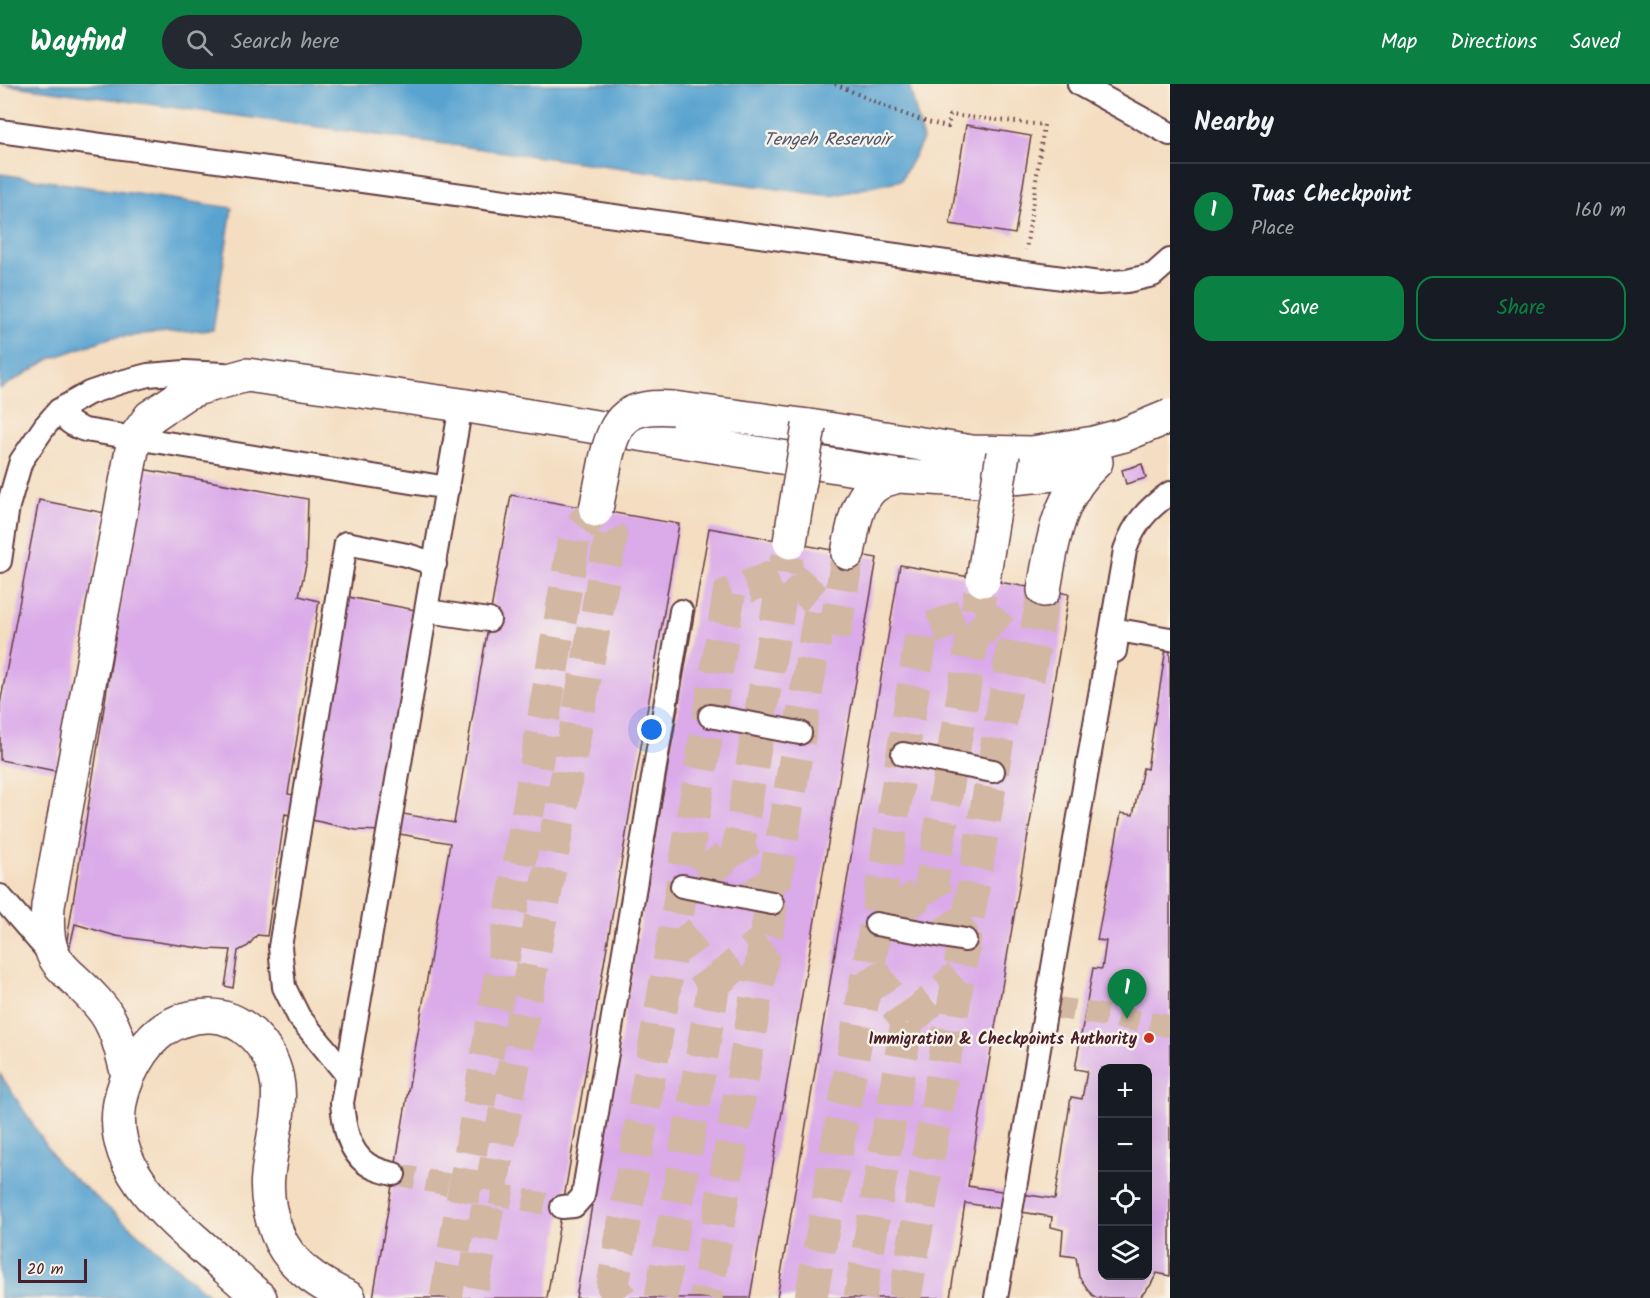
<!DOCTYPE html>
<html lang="en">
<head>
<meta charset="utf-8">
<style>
  :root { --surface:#171b24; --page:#242831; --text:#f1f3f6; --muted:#9ea1a6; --line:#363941; --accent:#0b8043 }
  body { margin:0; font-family:Kalam,sans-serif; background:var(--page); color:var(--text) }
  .controls { position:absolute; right:18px; bottom:18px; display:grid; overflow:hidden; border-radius:12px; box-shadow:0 6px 24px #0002 }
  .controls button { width:54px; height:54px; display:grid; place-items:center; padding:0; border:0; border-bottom:2px solid var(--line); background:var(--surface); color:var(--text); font:30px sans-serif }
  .scale { position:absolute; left:18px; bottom:15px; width:69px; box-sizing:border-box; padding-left:6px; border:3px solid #4a1f2b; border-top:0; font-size:16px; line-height:21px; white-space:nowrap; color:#4a1f2b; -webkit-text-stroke:4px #f7f3e8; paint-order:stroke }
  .you { position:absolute; left:652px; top:646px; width:21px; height:21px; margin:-15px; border:4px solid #fff; border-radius:50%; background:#1a73e8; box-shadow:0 0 0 9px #1a73e833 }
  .badge { display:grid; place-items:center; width:39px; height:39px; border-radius:50%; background:var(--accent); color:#fff; font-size:20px; font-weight:700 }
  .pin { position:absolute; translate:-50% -50px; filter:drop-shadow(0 2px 3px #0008) }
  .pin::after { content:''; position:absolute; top:32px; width:21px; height:18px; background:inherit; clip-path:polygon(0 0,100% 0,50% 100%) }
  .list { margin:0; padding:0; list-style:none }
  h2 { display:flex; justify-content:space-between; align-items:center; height:78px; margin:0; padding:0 24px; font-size:26px }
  h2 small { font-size:20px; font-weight:400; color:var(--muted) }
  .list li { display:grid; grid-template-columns:39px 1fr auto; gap:18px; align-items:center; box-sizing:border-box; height:96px; padding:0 24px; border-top:2px solid var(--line) }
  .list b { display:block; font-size:22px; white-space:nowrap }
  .list p { margin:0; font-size:20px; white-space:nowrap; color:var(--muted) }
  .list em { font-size:20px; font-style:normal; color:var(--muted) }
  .actions { display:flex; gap:12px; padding:18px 24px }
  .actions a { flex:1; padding:14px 0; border:2px solid var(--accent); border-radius:18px; text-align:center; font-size:21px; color:var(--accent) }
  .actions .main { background:var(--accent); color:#fff }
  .icon { flex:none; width:33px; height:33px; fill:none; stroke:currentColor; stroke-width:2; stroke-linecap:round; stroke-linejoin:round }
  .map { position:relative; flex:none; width:1170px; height:1214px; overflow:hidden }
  header { display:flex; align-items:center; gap:36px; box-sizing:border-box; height:84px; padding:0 30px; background:var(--accent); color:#fff }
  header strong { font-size:28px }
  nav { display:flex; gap:33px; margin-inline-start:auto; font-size:21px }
  .search { width:420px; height:54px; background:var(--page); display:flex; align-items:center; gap:15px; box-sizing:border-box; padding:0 21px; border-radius:33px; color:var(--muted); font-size:22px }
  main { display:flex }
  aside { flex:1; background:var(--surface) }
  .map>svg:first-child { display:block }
  .water { fill:#58a3d0; stroke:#51617e; stroke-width:1.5 }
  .building { fill:#daaae9; fill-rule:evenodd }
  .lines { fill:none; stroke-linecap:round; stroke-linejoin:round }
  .minor-tunnel { stroke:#d2b7a2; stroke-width:22; stroke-dasharray:22 11; stroke-linecap:butt }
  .highway-tunnel { stroke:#d2b7a2; stroke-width:33; stroke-dasharray:33 16; stroke-linecap:butt }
  .minor-casing { stroke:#643c41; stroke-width:26 }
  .highway-casing { stroke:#643c41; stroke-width:36 }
  .path { stroke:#643c41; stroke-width:4; stroke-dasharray:1.5 4.5; stroke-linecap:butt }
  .minor { stroke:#fff; stroke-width:22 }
  .highway { stroke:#fff; stroke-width:33 }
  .highway-bridge-casing { stroke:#643c41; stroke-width:36; stroke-linecap:butt }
  .highway-bridge { stroke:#fff; stroke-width:33 }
  .poi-dot { fill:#c8321e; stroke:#f7f3e8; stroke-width:2 }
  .labels { text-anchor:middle; stroke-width:5; stroke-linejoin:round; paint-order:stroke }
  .poi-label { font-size:16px; font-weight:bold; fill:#4a1f2b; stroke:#f7f3e8; text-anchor:end }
  .water-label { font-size:18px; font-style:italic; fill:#50546d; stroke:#f7f3e8 }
</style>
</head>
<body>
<header>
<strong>Wayfind</strong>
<div class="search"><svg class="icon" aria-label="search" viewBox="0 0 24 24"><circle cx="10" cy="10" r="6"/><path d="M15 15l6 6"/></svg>Search here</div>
<nav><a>Map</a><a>Directions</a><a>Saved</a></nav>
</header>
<main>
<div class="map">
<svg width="1170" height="1214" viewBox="0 0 1170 1214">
  <rect width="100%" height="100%" fill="#f7f3e8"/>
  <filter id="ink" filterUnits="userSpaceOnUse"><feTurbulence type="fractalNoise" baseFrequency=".0167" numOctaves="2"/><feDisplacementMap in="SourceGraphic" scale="12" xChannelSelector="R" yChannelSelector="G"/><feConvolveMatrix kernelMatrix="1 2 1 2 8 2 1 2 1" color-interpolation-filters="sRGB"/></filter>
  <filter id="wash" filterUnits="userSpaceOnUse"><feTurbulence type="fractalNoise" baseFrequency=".008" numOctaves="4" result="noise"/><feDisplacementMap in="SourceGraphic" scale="24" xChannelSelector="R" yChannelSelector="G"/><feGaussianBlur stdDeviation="1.35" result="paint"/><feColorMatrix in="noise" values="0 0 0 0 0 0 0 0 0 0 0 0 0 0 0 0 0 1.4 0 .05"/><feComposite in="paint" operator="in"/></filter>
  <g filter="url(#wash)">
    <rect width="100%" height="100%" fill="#f4ddc0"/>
    <path class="water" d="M0,0H909L923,56L901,96L831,112Z
      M0,90L232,124L213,246L112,253L50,275L0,305Z
      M0,990L59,1081L212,1214H0Z"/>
    <g id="blocks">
      <path class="building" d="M966,41L1031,52L1015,150L950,140Z
        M1142,380L1146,394L1126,400L1122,386Z
        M142,385L308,415L306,481L299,512L319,517L288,710L313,714L348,513L421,527L386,727L454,739L511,411L679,440L547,1214H373L450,759L383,747L356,746L285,730L267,852L257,851L248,862L238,867L233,904L225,902L231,866L206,865L116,852L75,840L67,875H64Z
        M39,416L105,429L56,687L0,676V620Z
        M709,444L877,474L750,1214H576Z
        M900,481L1069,510L968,1102L1055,1115L1071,1013L1082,1015L1087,987L1075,985L1093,884L1102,885L1106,857L1097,856L1121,729L1133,731L1143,684L1147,685L1166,564L1170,565V1192L1157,1189L1150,1202L1139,1214H1097L1092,1211L1079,1193L1076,1173L1061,1171L1063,1146L1051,1143L1052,1133L965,1119L950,1214H777ZM1102,984H1148V1192H1102Z"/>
    </g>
  </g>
  <g filter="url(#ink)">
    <use href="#blocks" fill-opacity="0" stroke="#643c41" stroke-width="1.5"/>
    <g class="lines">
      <path class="minor-tunnel" d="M1052,923L1170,942
        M394,1090L562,1123"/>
      <path class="highway-tunnel" d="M834,553L848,469
        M1028,595L1044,506
        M699,792L738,765
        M772,819L738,765L787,472
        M893,830L931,802
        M675,845L714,900
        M965,856L931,802L980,509
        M869,882L907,938
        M714,900L766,854
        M907,938L959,892
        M446,1214L575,449L596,426L611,452L471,1214
        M621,1214L613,1202L675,845L729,510L785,488L821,520L706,1214
        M661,1214L714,900
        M811,1214L876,840L922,548L978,526L1014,558L905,1214
        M860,1214L907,938"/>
      <g class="minor-casing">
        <path id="minor" d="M1079,0L1170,50
          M0,47L1099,199L1127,197L1153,191L1170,176
          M59,326C66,337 73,342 85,346L448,404
          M0,477L8,422L21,377L45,342L59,326L89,309L121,298L148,291L185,288L223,290
          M427,527L489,536
          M1115,567L1118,546L1170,555
          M710,632L800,649
          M903,670L993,687
          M682,802L772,819
          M0,812L52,872
          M876,840L965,856
          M347,991L299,933L284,903L280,863L346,459L407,471L435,480
          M394,1090C385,1088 375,1086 367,1080C348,1067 344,1041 342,1019L461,321
          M562,1123L574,1122L583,1112L681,527
          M996,1214L1125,466C1134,440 1147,425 1170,409"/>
      </g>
      <g class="highway-casing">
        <path id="highway" d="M673,324L809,342L972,368L1032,369L1094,359L1124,351
          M848,469C853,446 856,410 881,398C886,395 893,394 898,392
          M1044,506C1052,459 1058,412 1096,378
          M128,992C122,969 117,942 101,923C67,881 43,886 48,822L134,355L150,333L184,310L199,304L247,291L461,321L898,392L981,397L1085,387
          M260,1214C240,1196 219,1178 199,1160C142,1110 91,1057 135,979C151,950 174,933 207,932C224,931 240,939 252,950C296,993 273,1039 268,1091C266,1110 270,1131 277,1149C289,1181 319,1200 349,1214"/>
      </g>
      <path class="path" d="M835,0C872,16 908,35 948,43L950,31L1044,41L1026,166"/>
      <use href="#minor" class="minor"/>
      <use href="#highway" class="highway"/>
      <g class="highway-bridge-casing">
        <path id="highway-bridge" d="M1124,351L1170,332
          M596,426C599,409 603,392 606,375C616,332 628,321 673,324
          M790,458L809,342
          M983,496L1003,370"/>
      </g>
      <use href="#highway-bridge" class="highway-bridge"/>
    </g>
  </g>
  <circle class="poi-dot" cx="1149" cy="954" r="6"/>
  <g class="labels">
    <g class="poi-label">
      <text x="1137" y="960">Immigration &amp; Checkpoints Authority</text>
    </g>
    <g class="water-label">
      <text x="827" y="61">Tengeh Reservoir</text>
    </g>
  </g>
</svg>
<div class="controls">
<button>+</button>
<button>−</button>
<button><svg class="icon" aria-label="locate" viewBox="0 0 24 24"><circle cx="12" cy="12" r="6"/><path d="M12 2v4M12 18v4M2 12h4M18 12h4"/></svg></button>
<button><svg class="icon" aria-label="layers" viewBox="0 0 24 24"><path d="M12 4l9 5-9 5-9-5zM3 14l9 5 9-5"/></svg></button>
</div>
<div class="scale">20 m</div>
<div class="you"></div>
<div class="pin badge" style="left:1127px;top:935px">1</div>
</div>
<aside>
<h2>Nearby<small></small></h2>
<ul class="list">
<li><span class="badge">1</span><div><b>Tuas Checkpoint</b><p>Place</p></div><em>160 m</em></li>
</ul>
<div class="actions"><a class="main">Save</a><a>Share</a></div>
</aside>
</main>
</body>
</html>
